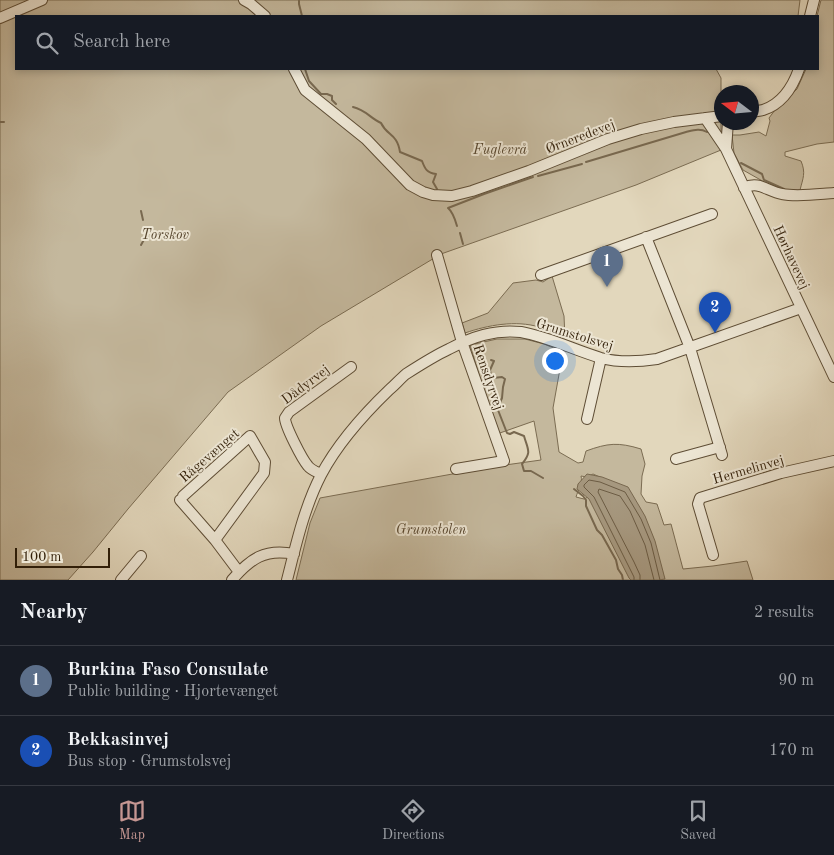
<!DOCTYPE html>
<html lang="en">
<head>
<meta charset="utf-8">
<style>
  :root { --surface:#171b24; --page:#242831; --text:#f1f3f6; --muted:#9ea1a6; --line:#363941; --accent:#c59692 }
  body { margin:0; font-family:"Old Standard TT",serif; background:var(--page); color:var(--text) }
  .compass { position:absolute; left:714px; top:85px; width:45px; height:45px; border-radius:50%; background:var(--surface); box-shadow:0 2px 8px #0003; rotate:286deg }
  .scale { position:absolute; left:15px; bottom:12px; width:95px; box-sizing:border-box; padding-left:5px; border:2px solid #321f08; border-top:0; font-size:14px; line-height:18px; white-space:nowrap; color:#321f08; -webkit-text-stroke:4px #ece5d3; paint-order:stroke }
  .you { position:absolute; left:554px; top:360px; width:18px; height:18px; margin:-12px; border:4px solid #fff; border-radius:50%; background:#1a73e8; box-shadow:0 0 0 8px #1a73e833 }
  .badge { display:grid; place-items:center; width:32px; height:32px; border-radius:50%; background:var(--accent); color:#fff; font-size:16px; font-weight:700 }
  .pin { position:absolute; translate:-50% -41px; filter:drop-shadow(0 1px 2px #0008) }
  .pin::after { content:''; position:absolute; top:26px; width:18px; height:15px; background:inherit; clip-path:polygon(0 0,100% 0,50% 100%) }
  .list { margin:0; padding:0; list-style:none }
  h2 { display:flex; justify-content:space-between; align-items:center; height:65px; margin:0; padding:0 20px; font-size:21px }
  h2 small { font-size:16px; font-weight:400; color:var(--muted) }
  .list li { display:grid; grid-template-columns:32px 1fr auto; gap:15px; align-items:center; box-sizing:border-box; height:70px; padding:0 20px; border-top:1px solid var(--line) }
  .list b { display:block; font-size:19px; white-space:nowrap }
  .list p { margin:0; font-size:16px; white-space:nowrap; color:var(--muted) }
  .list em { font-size:16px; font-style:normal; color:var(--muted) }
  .icon { flex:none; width:28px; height:28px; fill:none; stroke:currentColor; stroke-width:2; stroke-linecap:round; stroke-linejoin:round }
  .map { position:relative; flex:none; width:834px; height:580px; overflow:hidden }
  .search { position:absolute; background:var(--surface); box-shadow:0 2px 8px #0003; left:15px; right:15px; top:15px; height:55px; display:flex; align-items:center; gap:12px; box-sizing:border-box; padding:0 18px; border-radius:0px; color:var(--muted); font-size:19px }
  .sheet { height:205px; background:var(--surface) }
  nav { display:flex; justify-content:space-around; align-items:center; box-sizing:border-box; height:70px; border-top:1px solid var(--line); background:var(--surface); font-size:14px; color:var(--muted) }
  nav a { display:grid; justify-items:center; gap:2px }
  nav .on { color:var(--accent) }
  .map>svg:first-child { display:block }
  .green { fill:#c4b89d; stroke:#7b6c52; fill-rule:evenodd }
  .water { fill:#a6987f; stroke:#78684f }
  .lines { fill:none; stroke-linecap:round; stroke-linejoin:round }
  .shore { stroke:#6c5c44; stroke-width:1 }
  .stream { stroke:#78684f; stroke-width:2 }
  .minor-casing { stroke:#5e4d35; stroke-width:12 }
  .minor { stroke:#ece5d3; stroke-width:10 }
  .labels { text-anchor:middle; stroke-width:4; stroke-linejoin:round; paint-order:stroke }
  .street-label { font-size:14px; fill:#321f08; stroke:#ece5d3 }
  .park-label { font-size:14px; font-style:italic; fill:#56452d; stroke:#ece5d3 }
</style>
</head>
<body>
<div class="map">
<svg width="834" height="580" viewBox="0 0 834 580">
  <rect width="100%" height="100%" fill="#e2d7bc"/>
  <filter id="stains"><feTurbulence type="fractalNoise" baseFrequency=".004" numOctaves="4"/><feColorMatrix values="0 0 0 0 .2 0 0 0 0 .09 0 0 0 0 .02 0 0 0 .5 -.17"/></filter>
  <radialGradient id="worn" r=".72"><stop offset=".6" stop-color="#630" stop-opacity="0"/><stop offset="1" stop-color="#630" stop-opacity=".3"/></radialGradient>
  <path class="green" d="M0,0H800L798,16H16V69H716L721,78V150L636,185L441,254L321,326L228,392L128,509L93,552L68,580H0Z
    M821,0H834V142L817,144L785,152V156L801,161C806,173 803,178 800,190H781L766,183L743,170L734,153L732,135H740L759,132L766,136L770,121L769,118L775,110L797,89L806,69H818L817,16Z
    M552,276L564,316L565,338C557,334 548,330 539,327C516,320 488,325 465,333L462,323L488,313L513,283L536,280L543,282Z
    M497,339H525L544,344L563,352L553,408L559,452L578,463L583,462L586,451C608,443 618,442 641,449L645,464L642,476L641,494L646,502L657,504L664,525L671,524L683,569L713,566L747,561L753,580H296L310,523L320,498L491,467L541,460L534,421L497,434L470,345ZM593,474L602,478L607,487L584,499L576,497C578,490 583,483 581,476L587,477Z"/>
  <path class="water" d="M587,474L602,477L628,487L645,516L655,541L665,579L659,580H631L629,578L589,499L577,489L578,484Z"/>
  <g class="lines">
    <path class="shore" d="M634,580V577L594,497L584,487V485L589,480L600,482L625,492L641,519L651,543L660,580
      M640,580V575L634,562L598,492L599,489L620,496L630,511L645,545L654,580"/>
    <path class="stream" d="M299,0V4L302,16
      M305,69L309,81L321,94H327L332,96V100L336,104
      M353,107C366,110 370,118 381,123C387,136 397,133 400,152L422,161C425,169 427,173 436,174L433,182L437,189
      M0,122H4
      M586,162L686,132C694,130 700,128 707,132
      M741,163L762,174L764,180L784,189
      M538,176L582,164
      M141,211L143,220
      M457,226C455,219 453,212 448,208L484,194L533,177
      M460,233L463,244
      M141,245L146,236V229
      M491,360L494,361L490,370L491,376L493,378L502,377L505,379L503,387L502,398L499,405L498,410L507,433L510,434L514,432L524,436C528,450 532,452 522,464L524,471H531L543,478
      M574,489L583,496L586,500V506L597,530L602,535L616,560L618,569L622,575L623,580"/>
    <g class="minor-casing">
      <path id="minor" d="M244,0L251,4L265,16
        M810,16L814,0
        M0,18L42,0
        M294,69L305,90L366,139L410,185L423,192L433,195L452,196L472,191L529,171L608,139L641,129L674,122L722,116
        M752,112C755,111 760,111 763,110C782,104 793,86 799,69
        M705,118L726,149L834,377
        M726,149L728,122
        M744,188C759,180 768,192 782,194C797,197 819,194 834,193
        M646,237L690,348L722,455
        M437,255L462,342L504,461L456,469
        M541,275L712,214
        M587,419L601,358
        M676,459L720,447
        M321,474C317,472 311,470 308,466C302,459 285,426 285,418L289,412L351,367
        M183,496L250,436L265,462L264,473L215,540L239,572
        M180,500L215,540
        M713,555L698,504L700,498L781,473L834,461
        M121,580L141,556
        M232,580C250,559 265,548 294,554
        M287,580C296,545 304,508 321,475C338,443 363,415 389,390C395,385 400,379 406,374C420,365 434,356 449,349C472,337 495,329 521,332C549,337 574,350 601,358C620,363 638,362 657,359L801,308"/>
    </g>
    <use href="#minor" class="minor"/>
  </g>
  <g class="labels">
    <g class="street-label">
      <text transform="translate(580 136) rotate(-21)" y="5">Ørneredevej</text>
      <text transform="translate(792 257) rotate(65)" y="5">Hørhavevej</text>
      <text transform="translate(575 334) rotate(17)" y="5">Grumstolsvej</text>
      <text transform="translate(489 377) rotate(71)" y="5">Rensdyrvej</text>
      <text transform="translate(305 384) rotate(-37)" y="5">Dådyrvej</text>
      <text transform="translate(209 455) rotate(-41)" y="5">Rågevænget</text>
      <text transform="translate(748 469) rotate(-16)" y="5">Hermelinvej</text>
    </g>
    <g class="park-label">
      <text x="500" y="154">Fuglevrå</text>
      <text x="165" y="239">Torskov</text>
      <text x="431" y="534">Grumstolen</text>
    </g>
  </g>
  <rect width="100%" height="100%" filter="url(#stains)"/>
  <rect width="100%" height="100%" fill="url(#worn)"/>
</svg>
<svg class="compass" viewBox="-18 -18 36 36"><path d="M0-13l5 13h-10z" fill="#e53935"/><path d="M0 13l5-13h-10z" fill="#9ea1a6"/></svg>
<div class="scale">100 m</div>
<div class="you"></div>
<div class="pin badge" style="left:607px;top:287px;background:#5c6f8a">1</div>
<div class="pin badge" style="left:715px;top:333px;background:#1a4fb4">2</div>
<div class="search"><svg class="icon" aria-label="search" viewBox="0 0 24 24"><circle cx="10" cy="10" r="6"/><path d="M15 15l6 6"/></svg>Search here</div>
</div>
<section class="sheet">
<h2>Nearby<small>2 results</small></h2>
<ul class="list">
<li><span class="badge" style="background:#5c6f8a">1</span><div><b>Burkina Faso Consulate</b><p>Public building · Hjortevænget</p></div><em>90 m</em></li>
<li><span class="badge" style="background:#1a4fb4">2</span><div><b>Bekkasinvej</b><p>Bus stop · Grumstolsvej</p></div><em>170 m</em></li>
</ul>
</section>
<nav>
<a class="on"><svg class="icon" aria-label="map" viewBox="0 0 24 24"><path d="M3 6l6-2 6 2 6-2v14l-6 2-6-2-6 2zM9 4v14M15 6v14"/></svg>Map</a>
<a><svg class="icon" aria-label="directions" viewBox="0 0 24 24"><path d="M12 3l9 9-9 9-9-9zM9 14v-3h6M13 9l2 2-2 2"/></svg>Directions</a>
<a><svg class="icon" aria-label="saved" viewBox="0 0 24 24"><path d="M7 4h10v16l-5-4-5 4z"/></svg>Saved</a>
</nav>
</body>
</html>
